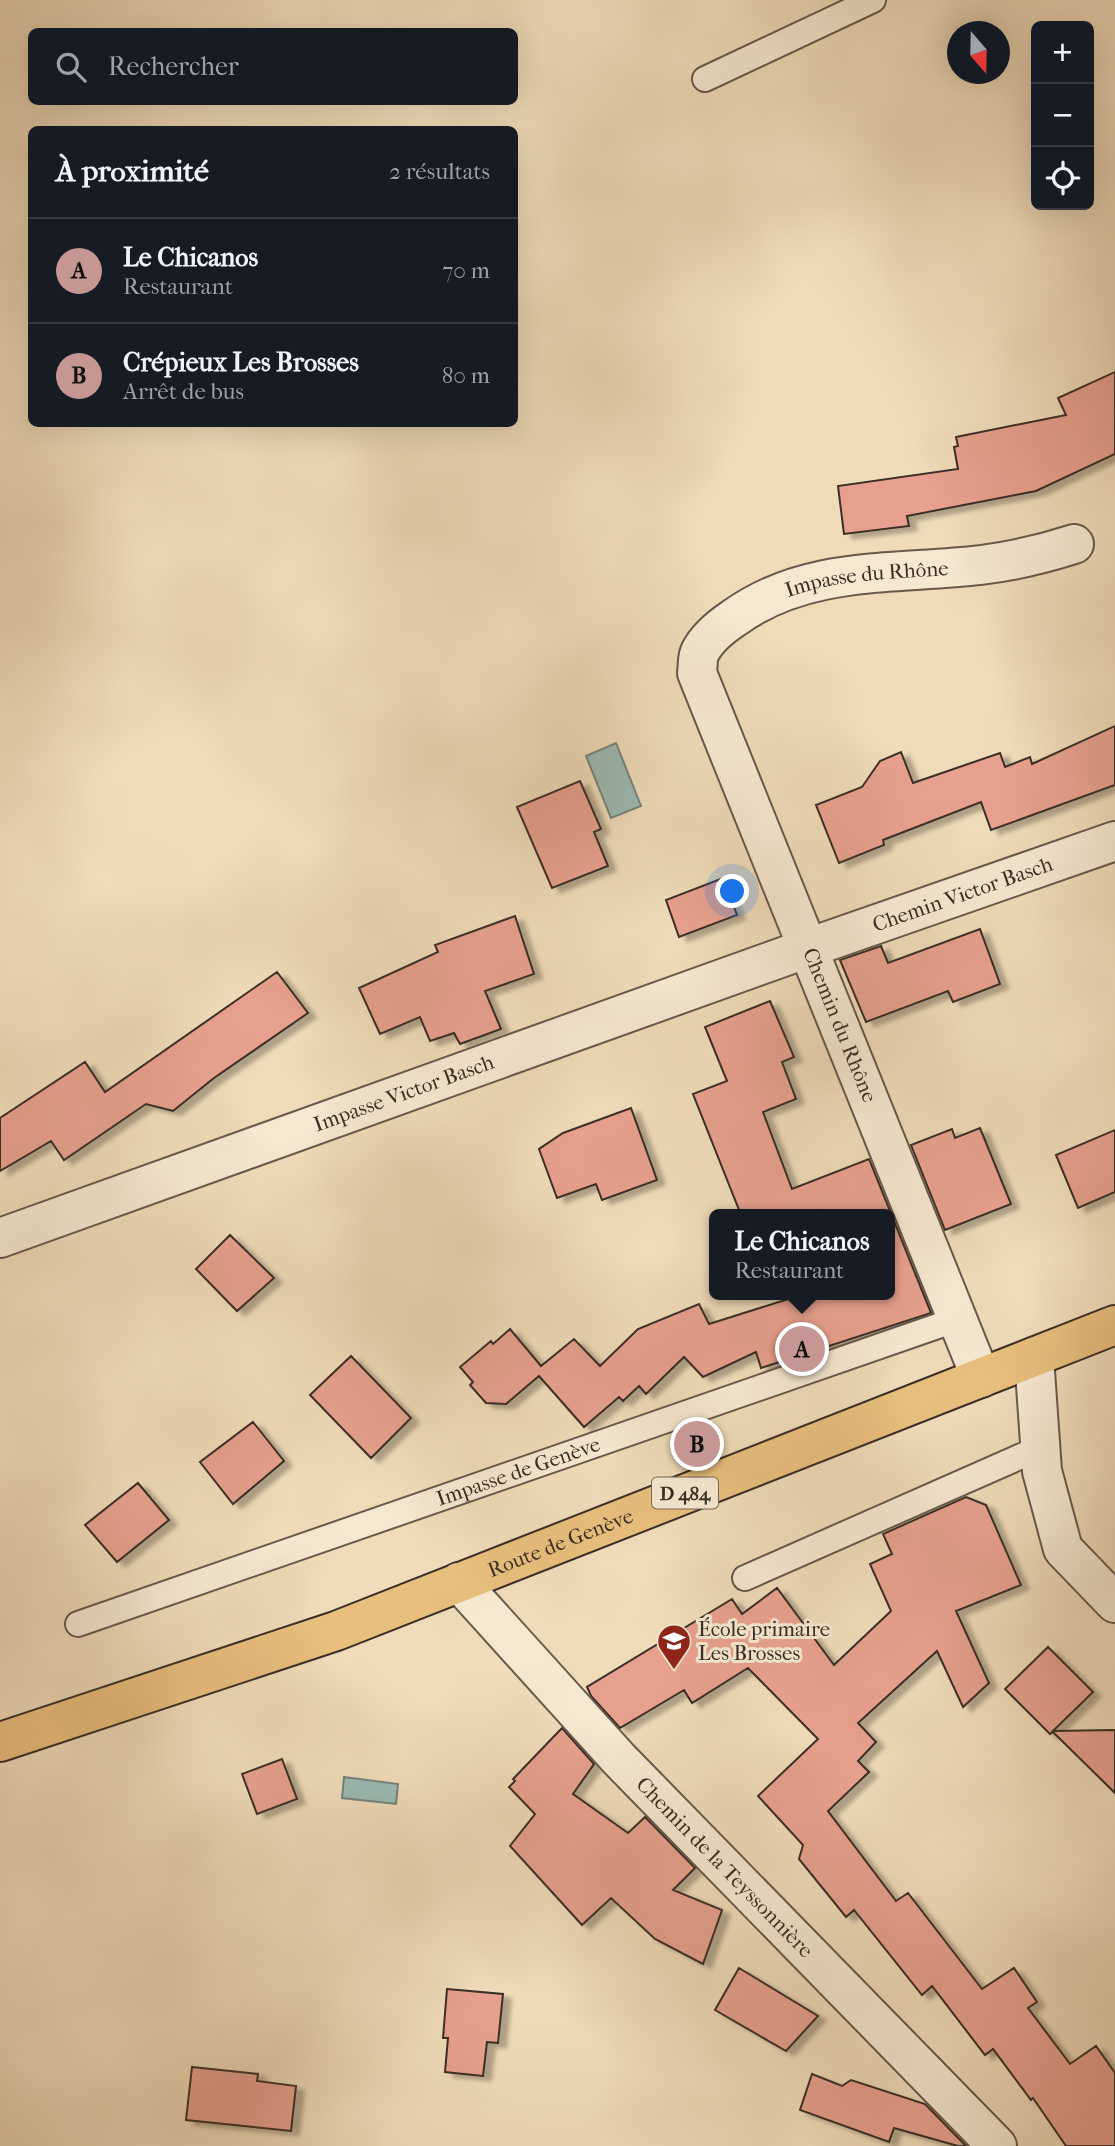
<!DOCTYPE html>
<html lang="fr">
<head>
<meta charset="utf-8">
<style>
  :root { --surface:#171b24; --page:#242831; --text:#f1f3f6; --muted:#9ea1a6; --line:#363941; --accent:#c59692 }
  body { margin:0; font-family:"IM FELL French Canon",serif; background:var(--page); color:var(--text) }
  .controls { position:absolute; right:21px; top:21px; display:grid; overflow:hidden; border-radius:10px; box-shadow:0 7px 28px #0002 }
  .controls button { width:63px; height:63px; display:grid; place-items:center; padding:0; border:0; border-bottom:2px solid var(--line); background:var(--surface); color:var(--text); font:35px sans-serif }
  .compass { position:absolute; left:947px; top:21px; width:63px; height:63px; border-radius:50%; background:var(--surface); box-shadow:0 7px 28px #0002; rotate:160deg }
  .you { position:absolute; left:733px; top:892px; width:24px; height:24px; margin:-18px; border:5px solid #fff; border-radius:50%; background:#1a73e8; box-shadow:0 0 0 10px #1a73e833 }
  .badge { display:grid; place-items:center; width:46px; height:46px; border-radius:50%; background:var(--accent); color:#111; font-size:23px; font-weight:700 }
  .pin { position:absolute; translate:-50% -50%; border:4px solid #fff; box-shadow:0 2px 7px #0006 }
  .popup { position:absolute; left:709px; top:1209px; width:186px; height:91px; box-sizing:border-box; display:grid; place-content:center; border-radius:10px; background:var(--surface); filter:drop-shadow(0 2px 5px #0005); font-size:23px; white-space:nowrap; color:var(--muted) }
  .popup b { font-size:26px; color:var(--text) }
  .popup::after { content:''; position:absolute; left:50%; top:100%; margin-left:-14px; border:14px solid transparent; border-top-color:var(--surface) }
  .list { margin:0; padding:0; list-style:none }
  h2 { display:flex; justify-content:space-between; align-items:center; height:91px; margin:0; padding:0 28px; font-size:30px }
  h2 small { font-size:23px; font-weight:400; color:var(--muted) }
  .list li { display:grid; grid-template-columns:46px 1fr auto; gap:21px; align-items:center; box-sizing:border-box; height:105px; padding:0 28px; border-top:2px solid var(--line) }
  .list b { display:block; font-size:26px; white-space:nowrap }
  .list p { margin:0; font-size:23px; white-space:nowrap; color:var(--muted) }
  .list em { font-size:23px; font-style:normal; color:var(--muted) }
  .icon { flex:none; width:38px; height:38px; fill:none; stroke:currentColor; stroke-width:2; stroke-linecap:round; stroke-linejoin:round }
  .map { position:relative; flex:none; width:1115px; height:2146px; overflow:hidden }
  .search { position:absolute; background:var(--surface); box-shadow:0 7px 28px #0002; left:28px; top:28px; width:490px; height:77px; display:flex; align-items:center; gap:18px; box-sizing:border-box; padding:0 24px; border-radius:10px; color:var(--muted); font-size:26px }
  .panel { position:absolute; background:var(--surface); box-shadow:0 7px 28px #0002; left:28px; top:126px; width:490px; height:301px; border-radius:10px }
  .map>svg:first-child { display:block }
  .water { fill:#9abab3; stroke:#74827b; stroke-width:2 }
  .building { fill:#e7a08d; stroke:#3a2d26; stroke-width:2; filter:url(#shadow) }
  .lines { fill:none; stroke-linecap:round; stroke-linejoin:round }
  .service-casing { stroke:#67584a; stroke-width:28 }
  .minor-casing { stroke:#67584a; stroke-width:42 }
  .primary-casing { stroke:#3a2d26; stroke-width:42 }
  .service { stroke:#f5e8d1; stroke-width:24 }
  .minor { stroke:#f5e8d1; stroke-width:38 }
  .primary { stroke:#e8be7c; stroke-width:38 }
  .labels { text-anchor:middle; stroke-width:6; stroke-linejoin:round; paint-order:stroke }
  .shield { fill:#f5e8d1; stroke:#726559; stroke-width:2 }
  .shield-label { font-size:19px; font-weight:bold; fill:#3a2d26 }
  .street-label { font-size:21px; fill:#3a2d26; stroke:#f5e8d1 }
  .poi-label { font-size:21px; fill:#3a2d26; stroke:#f5e8d1; text-anchor:start }
</style>
</head>
<body>
<div class="map">
<svg width="1115" height="2146" viewBox="0 0 1115 2146">
  <defs>
    <filter id="shadow"><feDropShadow dx="8" dy="4.5" stdDeviation="2" flood-color="#0004"/></filter>
  </defs>
  <rect width="100%" height="100%" fill="#efdbb8"/>
  <filter id="stains"><feTurbulence type="fractalNoise" baseFrequency=".00286" numOctaves="4"/><feColorMatrix values="0 0 0 0 .2 0 0 0 0 .09 0 0 0 0 .02 0 0 0 .5 -.17"/></filter>
  <radialGradient id="worn" r=".72"><stop offset=".6" stop-color="#630" stop-opacity="0"/><stop offset="1" stop-color="#630" stop-opacity=".3"/></radialGradient>
  <path class="water" d="M616,743L641,806L611,818L586,756Z
    M344,1777L398,1784L396,1804L342,1798Z"/>
  <path class="building" d="M1115,372V454L1036,491L907,516L909,526L844,534L838,486L958,469L954,447L958,446L956,437L1066,415L1058,398Z
    M1115,726V785L991,830L981,802L883,840L884,845L839,863L816,805L862,787L880,761L901,752L913,783L1000,753L1005,767L1030,757L1032,764Z
    M580,781L601,829L594,832L608,866L552,888L517,807Z
    M723,878L737,915L679,937L666,900Z
    M515,916L534,974L485,991L501,1029L460,1044L454,1033L430,1041L420,1017L380,1034L359,988L438,952L435,945Z
    M980,929L1000,984L953,1002L948,991L866,1022L840,960L881,946L888,963Z
    M277,972L308,1013L214,1078L173,1111L146,1104L64,1160L51,1141L0,1171V1118L85,1062L105,1092Z
    M770,1001L794,1057L782,1062L796,1099L763,1112L792,1189L869,1159L931,1313L761,1368L756,1352L703,1377L684,1357L646,1394L639,1386L623,1401L619,1397L584,1427L539,1376L506,1404L486,1403L470,1385L473,1382L460,1367L491,1341L493,1344L510,1329L541,1366L574,1339L600,1366L638,1329L699,1304L709,1324L801,1295H890V1214H734L733,1212L739,1210L693,1094L727,1081L705,1027Z
    M631,1108L657,1180L602,1200L596,1184L557,1198L539,1149L563,1133Z
    M980,1128L1011,1204L945,1230L911,1145L952,1129L955,1138Z
    M1115,1130V1192L1078,1208L1056,1155Z
    M230,1235L274,1278L237,1311L196,1269Z
    M351,1356L411,1418L371,1458L310,1395Z
    M253,1422L284,1461L233,1504L200,1462Z
    M138,1483L169,1520L117,1562L85,1525Z
    M966,1497L986,1505L1021,1585L956,1611L989,1683L963,1707L937,1651L858,1723L876,1742L858,1761L869,1772L828,1811L896,1901L908,1893L982,1989L1014,1968L1037,2002L1028,2008L1070,2064L1096,2046L1115,2073V2146H1066L1033,2098L1031,2100L993,2049L985,2055L932,1986L922,1995L854,1910L846,1917L799,1859L803,1845L758,1796L818,1739L748,1668L692,1703L684,1690L620,1728L591,1696L587,1687L732,1599L742,1614L777,1588L834,1665L891,1611L870,1564L892,1554L883,1534Z
    M1048,1647L1093,1692L1053,1731L1115,1730V1793L1053,1732L1050,1734L1005,1689Z
    M562,1728L594,1764L573,1794L628,1833L645,1817L695,1868L673,1890L722,1910L703,1964L655,1939L611,1898L582,1925L510,1846L535,1814L509,1787L515,1781L513,1779Z
    M282,1759L297,1799L257,1814L242,1774Z
    M739,1968L818,2016L786,2051L715,2010Z
    M447,1989L503,1994L498,2043L487,2042L483,2076L445,2072L448,2038H443Z
    M192,2067L258,2074L257,2081L296,2086L291,2131L186,2120Z
    M812,2074L842,2086L851,2080L925,2104L966,2146H958L894,2128L889,2142L800,2110Z"/>
  <g class="lines">
    <g class="service-casing">
      <g id="service">
        <path d="M705,79L873,0"/>
        <path d="M745,1578L1042,1447"/>
        <path id="s1" d="M78,1624L958,1319"/>
      </g>
    </g>
    <g class="minor-casing">
      <g id="minor">
        <path id="s2" d="M0,1238L808,948L1115,841"/>
        <path d="M1034,1357L1042,1471L1063,1549L1115,1603"/>
        <path id="s3" d="M981,1378L697,673C698,667 697,657 700,652C707,638 722,626 734,618C807,565 895,575 981,565C1013,561 1043,554 1074,544"/>
        <path id="s4" d="M459,1582L619,1759L997,2146"/>
      </g>
    </g>
    <g class="primary-casing">
      <g id="primary">
        <path id="s5" d="M0,1742L336,1631L1115,1325"/>
      </g>
    </g>
    <use href="#service" class="service"/>
    <use href="#minor" class="minor"/>
    <use href="#primary" class="primary"/>
  </g>
  <defs>
    <g id="school-pin" transform="scale(1.75)"><path d="M0 17L-7.5 6A9.5 9.5 0 1 1 7.5 6Z" fill="#8f2418" stroke="#f5e8d1"/><path d="M0-5L7-2L0 1L-7-2ZM-4 1L0 2.5L4 1V4Q0 6-4 4Z" fill="#fff"/></g>
  </defs>
  <g fill-rule="evenodd">
    <use href="#school-pin" x="674" y="1641"/>
  </g>
  <g class="labels">
    <rect class="shield" x="652" y="1477.5" width="66" height="31" rx="5"/>
    <g class="shield-label">
      <text x="685" y="1500">D 484</text>
    </g>
    <g class="street-label">
      <text dy="7" stroke="none"><textPath href="#s3" startOffset="971">Impasse du Rhône</textPath></text>
      <text dy="7" stroke="none"><textPath href="#s2" startOffset="1022">Chemin Victor Basch</textPath></text>
      <text transform="translate(840 1025) rotate(68)" y="7">Chemin du Rhône</text>
      <text dy="7" stroke="none"><textPath href="#s2" startOffset="429">Impasse Victor Basch</textPath></text>
      <text dy="7" stroke="none"><textPath href="#s1" startOffset="466">Impasse de Genève</textPath></text>
      <text dy="7" stroke="none"><textPath href="#s5" startOffset="595">Route de Genève</textPath></text>
      <text dy="7" stroke="none"><textPath href="#s4" startOffset="390">Chemin de la Teyssonnière</textPath></text>
    </g>
    <g class="poi-label">
      <text x="698" y="1636">École primaire<tspan x="698" dy="24">Les Brosses</tspan></text>
    </g>
  </g>
  <rect width="100%" height="100%" filter="url(#stains)"/>
  <rect width="100%" height="100%" fill="url(#worn)"/>
</svg>
<div class="controls">
<button>+</button>
<button>−</button>
<button><svg class="icon" aria-label="locate" viewBox="0 0 24 24"><circle cx="12" cy="12" r="6"/><path d="M12 2v4M12 18v4M2 12h4M18 12h4"/></svg></button>
</div>
<svg class="compass" viewBox="-18 -18 36 36"><path d="M0-13l5 13h-10z" fill="#e53935"/><path d="M0 13l5-13h-10z" fill="#9ea1a6"/></svg>
<div class="you"></div>
<div class="pin badge" style="left:802px;top:1349px">A</div>
<div class="popup"><b>Le Chicanos</b>Restaurant</div>
<div class="pin badge" style="left:697px;top:1444px">B</div>
<div class="search"><svg class="icon" aria-label="search" viewBox="0 0 24 24"><circle cx="10" cy="10" r="6"/><path d="M15 15l6 6"/></svg>Rechercher</div>
<section class="panel">
<h2>À proximité<small>2 résultats</small></h2>
<ul class="list">
<li><span class="badge">A</span><div><b>Le Chicanos</b><p>Restaurant</p></div><em>70 m</em></li>
<li><span class="badge">B</span><div><b>Crépieux Les Brosses</b><p>Arrêt de bus</p></div><em>80 m</em></li>
</ul>
</section>
</div>
</body>
</html>
